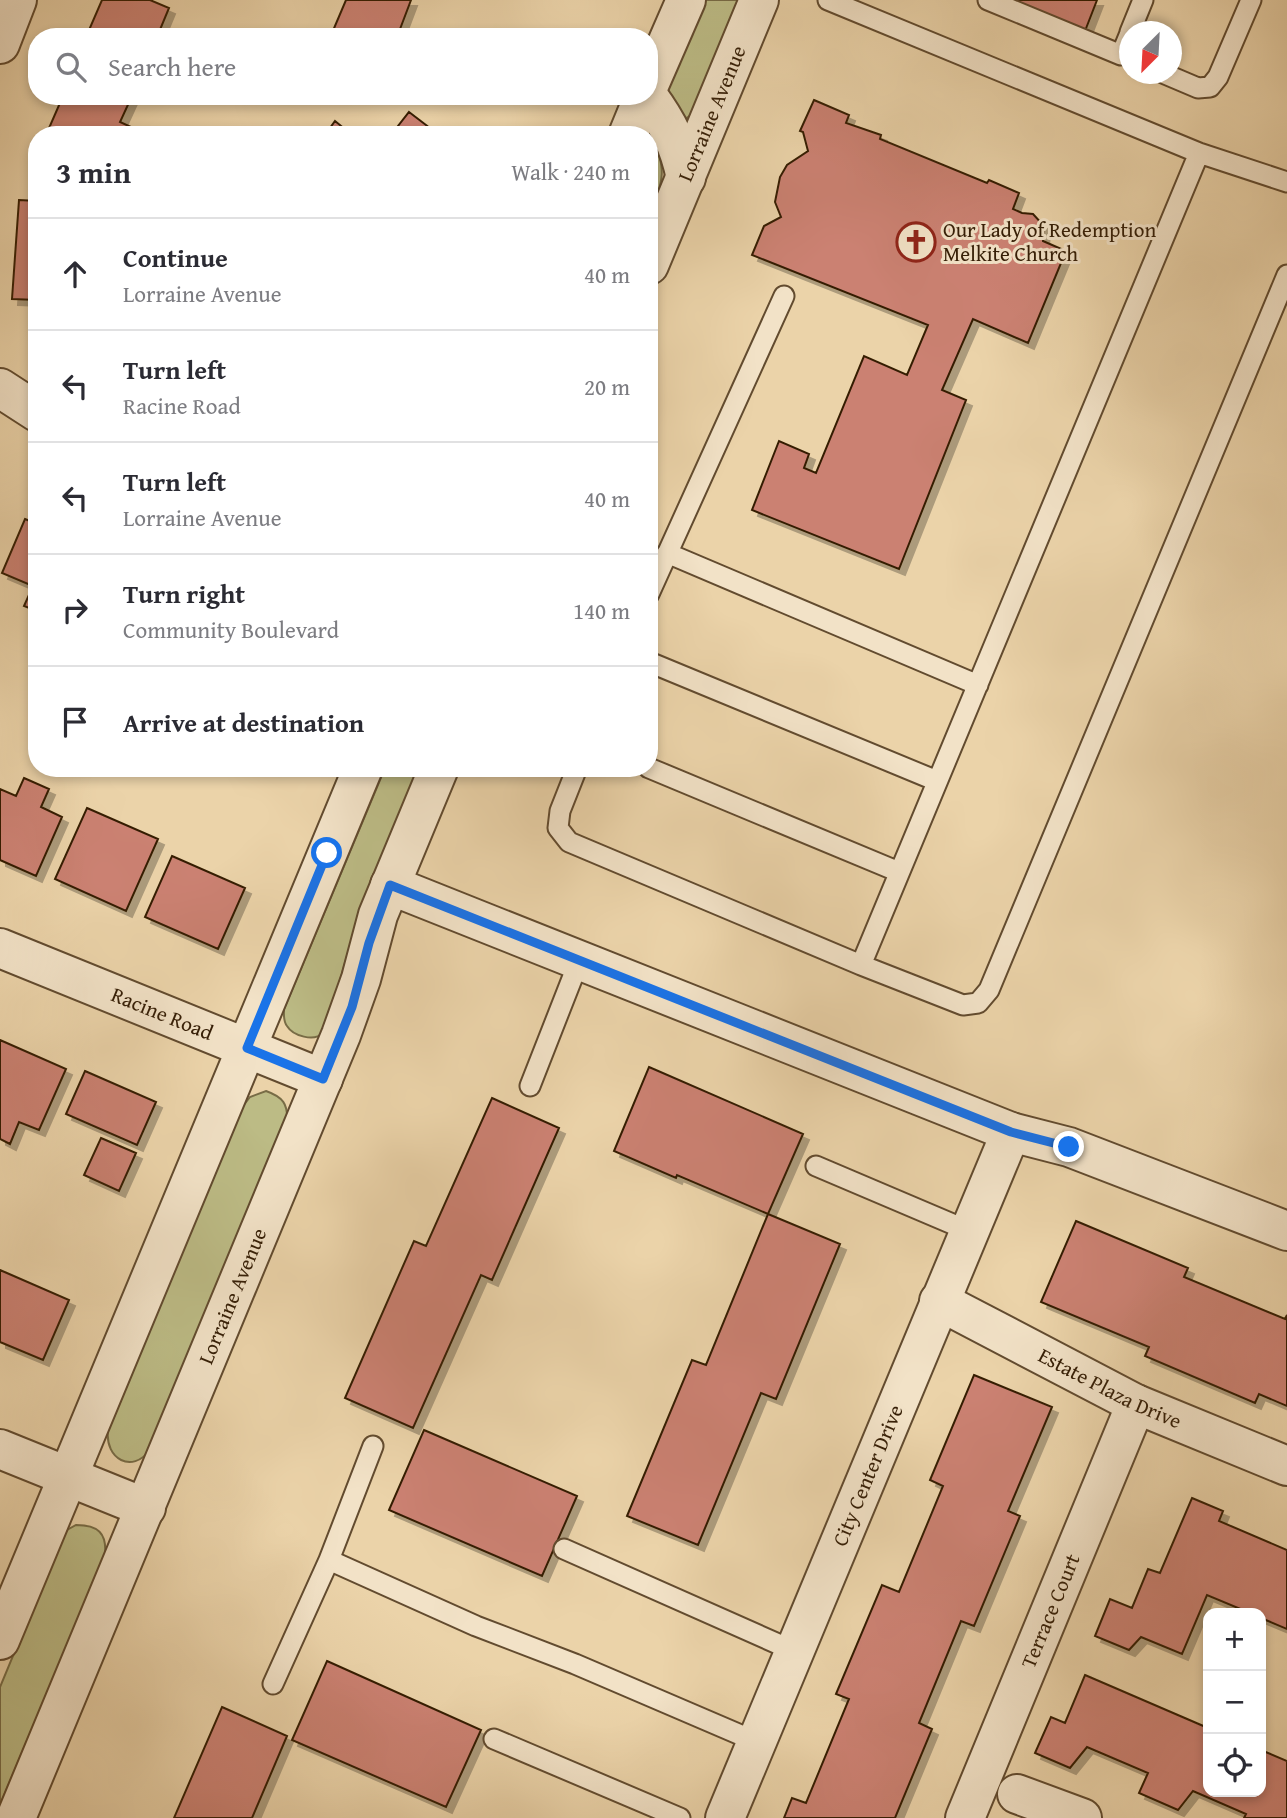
<!DOCTYPE html>
<html lang="en">
<head>
<meta charset="utf-8">
<style>
  :root { --surface:#fff; --page:#f2f2f3; --text:#2b2b33; --muted:#7c7c81; --line:#e1e1e2 }
  body { margin:0; font-family:"Gentium Book Plus",serif; background:var(--page); color:var(--text) }
  .controls { position:absolute; right:21px; bottom:21px; display:grid; overflow:hidden; border-radius:14px; box-shadow:0 4px 10px #0003 }
  .controls button { width:63px; height:63px; display:grid; place-items:center; padding:0; border:0; border-bottom:2px solid var(--line); background:var(--surface); color:var(--text); font:35px sans-serif }
  .compass { position:absolute; left:1119px; top:21px; width:63px; height:63px; border-radius:50%; background:var(--surface); box-shadow:0 4px 10px #0003; rotate:204deg }
  .stop { position:absolute; width:21px; height:21px; margin:-16px; border:5px solid #1a73e8; border-radius:50%; background:#fff }
  .stop.end { background:#1a73e8; border-color:#fff; box-shadow:0 2px 7px #0008 }
  .list { margin:0; padding:0; list-style:none }
  h2 { display:flex; justify-content:space-between; align-items:center; height:91px; margin:0; padding:0 28px; font-size:30px }
  h2 small { font-size:23px; font-weight:400; color:var(--muted) }
  .list li { display:grid; grid-template-columns:46px 1fr auto; gap:21px; align-items:center; box-sizing:border-box; height:112px; padding:0 28px; border-top:2px solid var(--line) }
  .list b { display:block; font-size:26px; white-space:nowrap }
  .list p { margin:0; font-size:23px; white-space:nowrap; color:var(--muted) }
  .list em { font-size:23px; font-style:normal; color:var(--muted) }
  .icon { flex:none; width:38px; height:38px; fill:none; stroke:currentColor; stroke-width:2; stroke-linecap:round; stroke-linejoin:round }
  .map { position:relative; flex:none; width:1287px; height:1818px; overflow:hidden }
  .search { position:absolute; background:var(--surface); box-shadow:0 4px 10px #0003; left:28px; top:28px; width:630px; height:77px; display:flex; align-items:center; gap:18px; box-sizing:border-box; padding:0 24px; border-radius:28px; color:var(--muted); font-size:26px }
  .panel { position:absolute; background:var(--surface); box-shadow:0 4px 10px #0003; left:28px; top:126px; width:630px; height:651px; border-radius:28px }
  .map>svg:first-child { display:block }
  .green { fill:#bcbb85; stroke:#786c46; stroke-width:2 }
  .building { fill:#cb8172; stroke:#351e06; stroke-width:2; filter:url(#shadow) }
  .lines { fill:none; stroke-linecap:round; stroke-linejoin:round }
  .service-casing { stroke:#624b2f; stroke-width:23 }
  .minor-casing { stroke:#624b2f; stroke-width:42 }
  .tertiary-casing { stroke:#624b2f; stroke-width:42 }
  .service { stroke:#f2e2c7; stroke-width:19 }
  .minor { stroke:#f2e2c7; stroke-width:38 }
  .tertiary { stroke:#f2e2c7; stroke-width:38 }
  .route { stroke:#1a73e8; stroke-width:9 }
  .labels { text-anchor:middle; stroke-width:6; stroke-linejoin:round; paint-order:stroke }
  .street-label { font-size:21px; fill:#351e06; stroke:#f2e2c7 }
  .poi-label { font-size:21px; fill:#351e06; stroke:#f2e2c7; text-anchor:start }
</style>
</head>
<body>
<div class="map">
<svg width="1287" height="1818" viewBox="0 0 1287 1818">
  <defs>
    <filter id="shadow"><feDropShadow dx="6" dy="6" stdDeviation="0" flood-color="#0004"/></filter>
  </defs>
  <rect width="100%" height="100%" fill="#ebd3a9"/>
  <filter id="stains"><feTurbulence type="fractalNoise" baseFrequency=".00286" numOctaves="4"/><feColorMatrix values="0 0 0 0 .2 0 0 0 0 .09 0 0 0 0 .02 0 0 0 .5 -.17"/></filter>
  <radialGradient id="worn" r=".72"><stop offset=".6" stop-color="#630" stop-opacity="0"/><stop offset="1" stop-color="#630" stop-opacity=".3"/></radialGradient>
  <path class="green" d="M705,0H739L691,115L682,121L667,91Z
    M652,133C666,170 665,178 649,215V135Z
    M385,768H419L361,907L328,1022C326,1026 325,1030 323,1033C314,1042 293,1036 287,1026C283,1021 284,1015 284,1009Z
    M266,1091C283,1097 288,1104 287,1121L150,1450C132,1474 105,1459 108,1431L243,1106L250,1097Z
    M76,1525C98,1525 107,1533 105,1555L0,1805V1687L62,1538L67,1530Z"/>
  <path class="building" d="M102,0H150L169,8L157,37H86Z
    M346,0H411L397,37H342L332,33Z
    M1011,0H1097L1085,31Z
    M63,96H132L120,122L142,132L141,135H46Z
    M814,100L849,115L846,123L881,135L880,139L987,183L989,180L1019,193L1013,209L1022,213L1033,214L1044,226L1043,241L1066,251L1028,343L973,319L942,390L966,400L899,569L752,510L779,441L809,454L804,468L816,473L864,356L907,375L928,325L752,255L764,226L781,217L775,202L780,177L787,165L808,151L803,132L800,131Z
    M409,112L439,135H391Z
    M335,121L352,135H325Z
    M19,200L37,201V300L12,299Z
    M25,519L37,524V611L24,606L33,586L2,573Z
    M24,778L49,789L41,807L62,817L36,876L0,860V789L16,796Z
    M87,808L158,839L126,911L55,879Z
    M172,856L245,888L218,949L145,917Z
    M0,1040L66,1069L39,1130L19,1122L10,1144L0,1139Z
    M649,1067L803,1134L768,1214L677,1175L676,1178L614,1151Z
    M85,1071L156,1102L137,1145L66,1114Z
    M492,1098L559,1128L492,1280L481,1275L413,1428L345,1398L414,1241L426,1246Z
    M101,1138L136,1153L119,1191L84,1175Z
    M768,1214L840,1244L776,1399L761,1393L698,1545L627,1516L692,1360L706,1365Z
    M1076,1221L1188,1268L1184,1277L1285,1319L1287,1315V1406L1259,1394L1255,1403L1145,1356L1149,1347L1041,1302Z
    M0,1270L69,1300L43,1360L0,1342Z
    M974,1375L1052,1407L1008,1511L1020,1516L974,1626L961,1621L919,1723L932,1729L895,1818H784L792,1798L806,1803L849,1699L836,1694L882,1585L899,1592L943,1486L930,1480Z
    M424,1430L577,1496L542,1576L389,1510Z
    M1192,1498L1223,1511L1219,1521L1287,1550V1629L1261,1618V1613H1250L1207,1595L1182,1654L1141,1637L1129,1650L1095,1636L1110,1599L1132,1608L1148,1569L1160,1573Z
    M327,1661L481,1730L446,1807L292,1740Z
    M1085,1675L1208,1728V1792H1261V1750L1287,1761V1818H1244L1246,1814L1193,1791L1178,1810L1139,1793L1148,1773L1087,1747L1070,1768L1035,1753L1051,1717L1065,1723Z
    M222,1707L287,1736L252,1818H174Z"/>
  <g class="lines">
    <g class="service-casing">
      <path id="service" d="M828,0L1199,153L1287,182
        M988,0L1121,55L1130,33
        M1130,32L1143,0
        M1165,74L1198,88L1210,87L1218,77L1251,0
        M667,553L978,685
        M649,594L784,296
        M649,662L937,781
        M577,768L560,811L558,828L569,842L861,965L963,1005L978,1003L989,990L1287,275
        M649,768L899,872
        M861,965L1199,153
        M530,1086L579,961
        M816,1166L969,1231
        M564,1549L794,1651
        M329,1560L373,1446
        M273,1684L329,1560L476,1626L575,1664L757,1742
        M494,1739L680,1818"/>
    </g>
    <g class="minor-casing">
      <g id="minor">
        <path d="M0,44L17,0"/>
        <path d="M0,388L37,412"/>
        <path d="M390,885L1011,1132L1069,1147L1287,1231"/>
        <path id="s1" d="M0,948L323,1079"/>
        <path id="s2" d="M939,1301L1136,1404L1287,1466"/>
        <path d="M0,1449L146,1508"/>
        <path d="M1017,1794L1082,1818"/>
        <path id="s3" d="M725,1818L1011,1132"/>
        <path id="s4" d="M965,1818L1136,1404"/>
      </g>
    </g>
    <g class="tertiary-casing">
      <g id="tertiary">
        <path d="M649,85L686,0"/>
        <path d="M648,96C668,123 679,145 686,178"/>
        <path d="M628,135L644,96"/>
        <path id="s5" d="M649,265L759,0"/>
        <path d="M0,1640L363,768"/>
        <path id="s6" d="M16,1818L341,1035L361,979L378,915L439,768"/>
      </g>
    </g>
    <use href="#service" class="service"/>
    <use href="#minor" class="minor"/>
    <use href="#tertiary" class="tertiary"/>
  </g>
  <g class="lines">
    <path class="route" d="M327,853L247,1048L323,1079L352,1007L369,943L390,885L1011,1132L1069,1147"/>
  </g>
  <defs>
    <g id="church-ring" transform="scale(2.0125)"><circle r="9.5" fill="#f2e2c7" stroke="#8f2418" stroke-width="1.5"/><path d="M-1.2-6h2.4v3.5h3.3v2.4h-3.3V6h-2.4V-.1h-3.3v-2.4h3.3Z" fill="#8f2418"/></g>
  </defs>
  <g fill-rule="evenodd">
    <use href="#church-ring" x="916" y="242"/>
  </g>
  <g class="labels">
    <g class="street-label">
      <text dy="7" stroke="none"><textPath href="#s5" startOffset="164">Lorraine Avenue</textPath></text>
      <text dy="7" stroke="none"><textPath href="#s1" startOffset="175">Racine Road</textPath></text>
      <text dy="7" stroke="none"><textPath href="#s6" startOffset="565">Lorraine Avenue</textPath></text>
      <text dy="7" stroke="none"><textPath href="#s2" startOffset="192">Estate Plaza Drive</textPath></text>
      <text dy="7" stroke="none"><textPath href="#s3" startOffset="371">City Center Drive</textPath></text>
      <text dy="7" stroke="none"><textPath href="#s4" startOffset="224">Terrace Court</textPath></text>
    </g>
    <g class="poi-label">
      <text x="943" y="237">Our Lady of Redemption<tspan x="943" dy="24">Melkite Church</tspan></text>
    </g>
  </g>
  <rect width="100%" height="100%" filter="url(#stains)"/>
  <rect width="100%" height="100%" fill="url(#worn)"/>
</svg>
<div class="controls">
<button>+</button>
<button>−</button>
<button><svg class="icon" aria-label="locate" viewBox="0 0 24 24"><circle cx="12" cy="12" r="6"/><path d="M12 2v4M12 18v4M2 12h4M18 12h4"/></svg></button>
</div>
<svg class="compass" viewBox="-18 -18 36 36"><path d="M0-13l5 13h-10z" fill="#e53935"/><path d="M0 13l5-13h-10z" fill="#7c7c81"/></svg>
<div class="stop" style="left:327px;top:853px"></div>
<div class="stop end" style="left:1069px;top:1147px"></div>
<div class="search"><svg class="icon" aria-label="search" viewBox="0 0 24 24"><circle cx="10" cy="10" r="6"/><path d="M15 15l6 6"/></svg>Search here</div>
<section class="panel">
<h2>3 min<small>Walk · 240 m</small></h2>
<ul class="list">
<li><svg class="icon" aria-label="ahead" viewBox="0 0 24 24"><path d="M12 20V5M6 11l6-6 6 6"/></svg><div><b>Continue</b><p>Lorraine Avenue</p></div><em>40 m</em></li>
<li><svg class="icon" aria-label="left" viewBox="0 0 24 24"><path d="M17 20v-9H6M10 6l-5 5 5 5"/></svg><div><b>Turn left</b><p>Racine Road</p></div><em>20 m</em></li>
<li><svg class="icon" aria-label="left" viewBox="0 0 24 24"><path d="M17 20v-9H6M10 6l-5 5 5 5"/></svg><div><b>Turn left</b><p>Lorraine Avenue</p></div><em>40 m</em></li>
<li><svg class="icon" aria-label="right" viewBox="0 0 24 24"><path d="M7 20v-9h11M14 6l5 5-5 5"/></svg><div><b>Turn right</b><p>Community Boulevard</p></div><em>140 m</em></li>
<li><svg class="icon" aria-label="arrive" viewBox="0 0 24 24"><path d="M6 21V4h12l-3 4 3 4H6"/></svg><div><b>Arrive at destination</b></div></li>
</ul>
</section>
</div>
</body>
</html>
